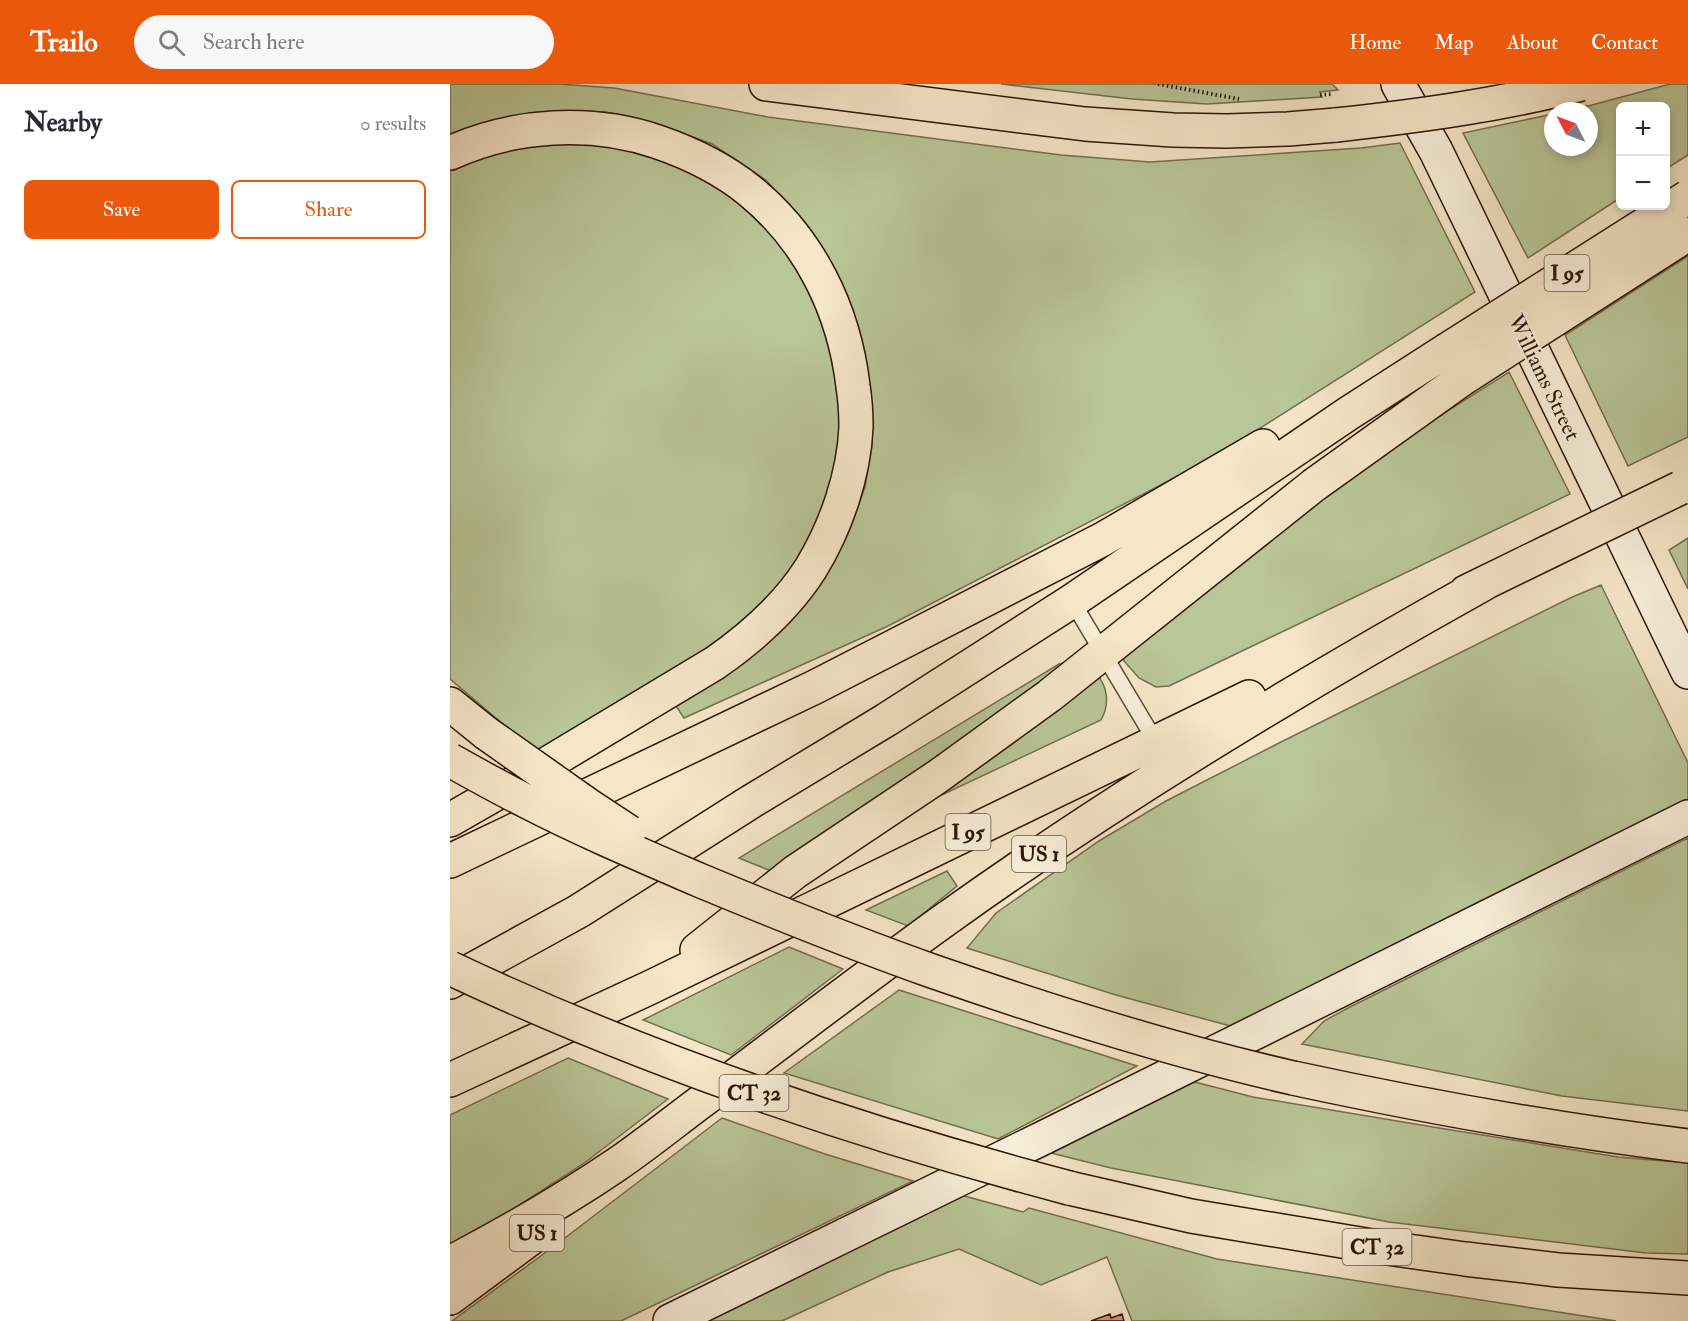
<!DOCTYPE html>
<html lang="en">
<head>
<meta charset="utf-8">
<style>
  :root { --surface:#fff; --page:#f7f7f7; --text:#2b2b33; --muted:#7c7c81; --line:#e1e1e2; --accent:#ea580c }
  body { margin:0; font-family:"IM FELL Double Pica",serif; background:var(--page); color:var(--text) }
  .controls { position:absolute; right:18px; top:18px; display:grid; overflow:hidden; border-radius:9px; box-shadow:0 3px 9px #0003 }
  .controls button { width:54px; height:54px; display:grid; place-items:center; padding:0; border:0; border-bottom:2px solid var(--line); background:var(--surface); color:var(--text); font:30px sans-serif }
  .compass { position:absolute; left:1094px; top:18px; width:54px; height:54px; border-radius:50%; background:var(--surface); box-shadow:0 3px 9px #0003; rotate:312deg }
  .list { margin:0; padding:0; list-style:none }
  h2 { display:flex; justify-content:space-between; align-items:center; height:78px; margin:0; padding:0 24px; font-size:26px }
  h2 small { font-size:20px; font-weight:400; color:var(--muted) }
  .actions { display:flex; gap:12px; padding:18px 24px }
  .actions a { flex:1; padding:14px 0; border:2px solid var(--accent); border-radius:9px; text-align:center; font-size:21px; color:var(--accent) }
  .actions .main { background:var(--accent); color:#fff }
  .icon { flex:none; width:33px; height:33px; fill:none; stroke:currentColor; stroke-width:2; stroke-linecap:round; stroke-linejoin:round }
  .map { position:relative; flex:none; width:1238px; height:1237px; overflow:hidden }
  header { display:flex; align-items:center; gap:36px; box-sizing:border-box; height:84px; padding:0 30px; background:var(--accent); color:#fff }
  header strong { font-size:28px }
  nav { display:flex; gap:33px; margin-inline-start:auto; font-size:21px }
  .search { width:420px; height:54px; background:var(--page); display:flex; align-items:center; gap:15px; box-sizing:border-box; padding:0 21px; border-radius:33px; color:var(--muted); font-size:22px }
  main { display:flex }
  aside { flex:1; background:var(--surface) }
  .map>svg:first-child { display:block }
  .green { fill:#b9c697; stroke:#746d4e; stroke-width:1.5 }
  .building { fill:#dd9284; stroke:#2e1406; stroke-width:1.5 }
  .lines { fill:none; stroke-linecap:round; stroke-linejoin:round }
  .service-casing { stroke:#604836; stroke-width:18 }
  .secondary-casing { stroke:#2e1406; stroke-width:36 }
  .primary-casing { stroke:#2e1406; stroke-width:36 }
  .motorway-casing { stroke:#2e1406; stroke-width:36 }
  .path { stroke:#2e1406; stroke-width:4; stroke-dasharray:1.5 3; stroke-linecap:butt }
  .service { stroke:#f8efda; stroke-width:15 }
  .secondary { stroke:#f8efda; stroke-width:33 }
  .primary { stroke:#f4e6c6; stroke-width:33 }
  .motorway { stroke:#f4e6c6; stroke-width:33 }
  .primary-bridge-casing { stroke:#2e1406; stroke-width:36; stroke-linecap:butt }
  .motorway-bridge-casing { stroke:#2e1406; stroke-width:36; stroke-linecap:butt }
  .path-bridge { stroke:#2e1406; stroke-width:4; stroke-dasharray:1.5 3; stroke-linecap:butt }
  .primary-bridge { stroke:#f4e6c6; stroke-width:33 }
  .motorway-bridge { stroke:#f4e6c6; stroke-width:33 }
  .labels { text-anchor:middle; stroke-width:4.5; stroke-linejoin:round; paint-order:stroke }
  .shield { fill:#f8efda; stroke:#6b5646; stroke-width:1.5 }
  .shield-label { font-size:21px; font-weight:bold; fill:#2e1406 }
  .street-label { font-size:22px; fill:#2e1406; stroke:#f8efda }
</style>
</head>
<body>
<header>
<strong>Trailo</strong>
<div class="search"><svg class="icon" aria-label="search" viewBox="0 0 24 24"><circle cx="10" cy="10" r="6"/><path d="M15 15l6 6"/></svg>Search here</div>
<nav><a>Home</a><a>Map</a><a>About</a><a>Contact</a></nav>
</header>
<main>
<aside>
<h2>Nearby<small>0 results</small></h2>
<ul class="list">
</ul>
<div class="actions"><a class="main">Save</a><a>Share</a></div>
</aside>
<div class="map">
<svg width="1238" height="1237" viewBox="0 0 1238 1237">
  <rect width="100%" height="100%" fill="#f4e6c6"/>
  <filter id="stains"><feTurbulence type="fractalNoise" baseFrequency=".00333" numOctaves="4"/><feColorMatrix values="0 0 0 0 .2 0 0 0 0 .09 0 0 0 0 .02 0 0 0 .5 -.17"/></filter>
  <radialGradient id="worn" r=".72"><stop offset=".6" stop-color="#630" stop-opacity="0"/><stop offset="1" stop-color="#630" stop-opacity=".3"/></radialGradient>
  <path class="green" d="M0,0H109L164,4L318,33L611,71L700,78L911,64L950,59L1025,208L763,374L438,542L234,634L224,619L290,578L340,538L378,487L398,450L415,403L422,361L421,309L414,266L397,212L375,170L349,135L317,97L262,60L202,38L156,28H87L29,40L0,53Z
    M551,0H882L888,6L870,8L872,13L757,20L682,15Z
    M1220,0H1238V71L1216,85V22H1170V114L1078,174L1013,49L1103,30V63H1139V27H1116L1142,21Z
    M117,56L167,61L227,79L280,105L347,175L381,243L394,361L368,445L335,497L290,547L90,667L53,640L0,595V87L50,65Z
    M1238,172V353L1178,382L1115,251Z
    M1059,288L1120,410L719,602L706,603L689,594L674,577L669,556L691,521Z
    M1238,454V505L1219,466Z
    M1151,501L1238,679V715L784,943L666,911L517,864L546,829L649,757L716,717L829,659L1120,514Z
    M618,578C626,581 639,583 645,588C658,602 660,620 651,636L326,789L289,774L609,580Z
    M1238,754V1027L1112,1012L852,960L874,937L900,923Z
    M497,787L507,802L458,842L416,826Z
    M339,863L393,885L281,971L193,936Z
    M449,906L687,982L548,1055L334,989Z
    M118,974L218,1015L133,1080L54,1131L0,1162V1031Z
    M737,996L803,1013L983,1043L1168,1073L1238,1079V1170L1196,1169L939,1138L661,1084L597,1068Z
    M272,1034L375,1070L463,1097L171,1237H2L107,1160Z
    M507,1110L573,1128L579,1124L767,1175L1166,1237H682L657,1173L591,1201L509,1165L438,1188L332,1237H258Z"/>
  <path class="building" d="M660,1230L661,1234L672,1230L674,1237H641Z"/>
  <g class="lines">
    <g class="service-casing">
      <path id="service" d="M622,517L706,658"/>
    </g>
    <g class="secondary-casing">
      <path id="secondary" d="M948,0L986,67L1238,588
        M220,1237L595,1053L1238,733"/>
    </g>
    <g class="primary-casing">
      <path id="primary" d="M0,69C64,40 141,35 208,58C240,69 273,85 300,107C360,156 394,226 403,302C405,315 406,329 406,343C404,391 386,443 361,484C337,522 301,554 265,579L92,683L0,736
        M0,620L36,649
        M843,994C973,1022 1105,1046 1238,1062
        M619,1104L741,1132L916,1161L1015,1175L1108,1186L1238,1194"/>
    </g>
    <g class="motorway-casing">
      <path id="motorway" d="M316,0L635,40L723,46L777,47L838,45L886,41
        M1016,508L1098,468
        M0,777L365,603L653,455L813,362
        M247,866L345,788L487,693L599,612L864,401L1012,295
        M0,898L129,827L302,717L436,636L622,517L899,329L997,266
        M0,996L199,904L799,613
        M0,1179C57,1149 113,1117 166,1081C197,1060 226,1036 256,1014C336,954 415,893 496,835C669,711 850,602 1035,499
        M0,1214L81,1154"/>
    </g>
    <path class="path" d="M708,0L789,15"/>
    <use href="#service" class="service"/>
    <use href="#secondary" class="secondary"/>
    <use href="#primary" class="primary"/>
    <use href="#motorway" class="motorway"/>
    <g class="primary-bridge-casing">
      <path id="primary-bridge" d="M36,649L138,721L179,748
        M0,676C25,690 50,704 76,717C132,746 191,771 249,796C326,828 403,859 482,887C600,928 720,966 843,994
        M0,884C199,978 407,1048 619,1104"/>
    </g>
    <g class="motorway-bridge-casing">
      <path id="motorway-bridge" d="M886,41C968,32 1051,21 1131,0
        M997,266L1238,113
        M1012,295L1238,150
        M1098,468L1230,404"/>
    </g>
    <path class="path-bridge" d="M870,11L882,10"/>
    <use href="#primary-bridge" class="primary-bridge"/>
    <use href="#motorway-bridge" class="motorway-bridge"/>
  </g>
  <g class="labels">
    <g class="shield">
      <rect x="1094.5" y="171" width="45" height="36" rx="4.5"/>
      <rect x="495.5" y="730" width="45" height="36" rx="4.5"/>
      <rect x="562" y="752" width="54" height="36" rx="4.5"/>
      <rect x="269.5" y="991" width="69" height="36" rx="4.5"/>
      <rect x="60" y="1131" width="54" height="36" rx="4.5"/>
      <rect x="892.5" y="1145" width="69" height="36" rx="4.5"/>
    </g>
    <g class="shield-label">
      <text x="1117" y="196">I 95</text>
      <text x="518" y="755">I 95</text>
      <text x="589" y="777">US 1</text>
      <text x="304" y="1016">CT 32</text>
      <text x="87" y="1156">US 1</text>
      <text x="927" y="1170">CT 32</text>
    </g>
    <g class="street-label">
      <text transform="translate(1095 293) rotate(64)" y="8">Williams Street</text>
    </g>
  </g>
  <rect width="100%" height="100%" filter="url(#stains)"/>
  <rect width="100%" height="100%" fill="url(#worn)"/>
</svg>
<div class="controls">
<button>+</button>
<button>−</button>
</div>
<svg class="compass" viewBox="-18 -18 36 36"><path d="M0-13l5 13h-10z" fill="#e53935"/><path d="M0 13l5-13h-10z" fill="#7c7c81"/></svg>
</div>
</main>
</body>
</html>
